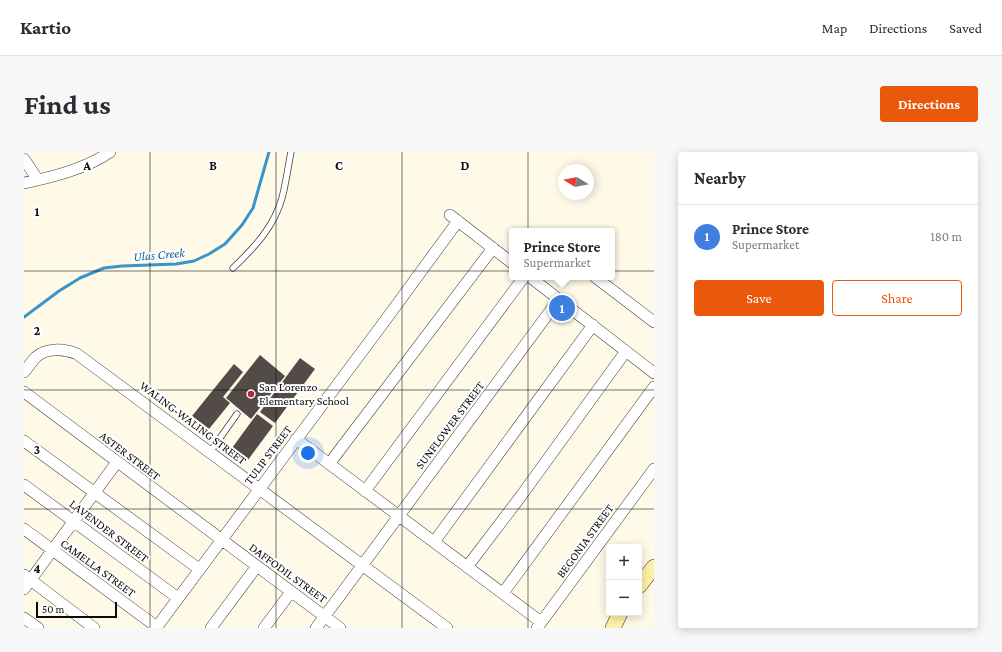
<!DOCTYPE html>
<html lang="en">
<head>
<meta charset="utf-8">
<style>
  :root { --surface:#fff; --page:#f7f7f7; --text:#2b2b33; --muted:#7c7c81; --line:#e1e1e2; --accent:#ea580c }
  body { margin:0; font-family:"Crimson Pro",serif; background:var(--page); color:var(--text) }
  .controls { position:absolute; right:12px; bottom:12px; display:grid; overflow:hidden; border-radius:4px; box-shadow:0 2px 10px #0003 }
  .controls button { width:36px; height:36px; display:grid; place-items:center; padding:0; border:0; border-bottom:1px solid var(--line); background:var(--surface); color:var(--text); font:20px sans-serif }
  .compass { position:absolute; left:534px; top:12px; width:36px; height:36px; border-radius:50%; background:var(--surface); box-shadow:0 2px 10px #0003; rotate:280deg }
  .scale { position:absolute; left:12px; bottom:10px; width:81px; box-sizing:border-box; padding-left:4px; border:2px solid #0a0a0a; border-top:0; font-size:11px; line-height:14px; white-space:nowrap; color:#0a0a0a; -webkit-text-stroke:3px #fff; paint-order:stroke }
  .you { position:absolute; left:284px; top:301px; width:14px; height:14px; margin:-10px; border:3px solid #fff; border-radius:50%; background:#1a73e8; box-shadow:0 0 0 6px #1a73e833 }
  .badge { display:grid; place-items:center; width:26px; height:26px; border-radius:50%; background:var(--accent); color:#fff; font-size:13px; font-weight:700 }
  .pin { position:absolute; translate:-50% -50%; border:2px solid #fff; box-shadow:0 1px 4px #0006 }
  .popup { position:absolute; left:485px; top:76px; width:106px; height:52px; box-sizing:border-box; display:grid; place-content:center; border-radius:4px; background:var(--surface); filter:drop-shadow(0 1px 3px #0005); font-size:13px; white-space:nowrap; color:var(--muted) }
  .popup b { font-size:15px; color:var(--text) }
  .popup::after { content:''; position:absolute; left:50%; top:100%; margin-left:-8px; border:8px solid transparent; border-top-color:var(--surface) }
  .list { margin:0; padding:0; list-style:none }
  h2 { display:flex; justify-content:space-between; align-items:center; height:52px; margin:0; padding:0 16px; font-size:17px }
  h2 small { font-size:13px; font-weight:400; color:var(--muted) }
  .list li { display:grid; grid-template-columns:26px 1fr auto; gap:12px; align-items:center; box-sizing:border-box; height:64px; padding:0 16px; border-top:1px solid var(--line) }
  .list b { display:block; font-size:15px; white-space:nowrap }
  .list p { margin:0; font-size:13px; white-space:nowrap; color:var(--muted) }
  .list em { font-size:13px; font-style:normal; color:var(--muted) }
  .actions { display:flex; gap:8px; padding:12px 16px }
  .actions a { flex:1; padding:9px 0; border:1px solid var(--accent); border-radius:4px; text-align:center; font-size:14px; color:var(--accent) }
  .actions .main { background:var(--accent); color:#fff }
  .map { position:relative; flex:none; width:630px; height:476px; overflow:hidden; border-radius:4px }
  header { display:flex; align-items:center; gap:24px; box-sizing:border-box; height:56px; padding:0 20px; background:var(--surface); border-bottom:1px solid var(--line) }
  header strong { font-size:19px }
  nav { display:flex; gap:22px; margin-inline-start:auto; font-size:14px }
  .intro { display:flex; align-items:center; justify-content:space-between; box-sizing:border-box; height:96px; padding:0 24px }
  h1 { margin:0; font-size:28px }
  .button { padding:10px 18px; border-radius:4px; background:var(--accent); color:#fff; font-size:14px; font-weight:700 }
  main { display:flex; gap:24px; padding:0 24px }
  aside { flex:1; background:var(--surface); border-radius:4px; box-shadow:0 2px 10px #0003 }
  .map>svg:first-child { display:block }
  .lines { fill:none; stroke-linecap:round; stroke-linejoin:round }
  .stream { stroke:#3894c9; stroke-width:3 }
  .building { fill:#534b47 }
  .lane-casing { stroke:#3d3d3d; stroke-width:7 }
  .street-casing { stroke:#3d3d3d; stroke-width:12 }
  .secondary-casing { stroke:#2c2c2c; stroke-width:16 }
  .lane { stroke:#fff; stroke-width:5.5 }
  .street { stroke:#fff; stroke-width:11 }
  .secondary { stroke:#fdf1a5; stroke-width:15 }
  .grid { fill:none; stroke:#0a0a0a; stroke-width:1; stroke-opacity:0.55 }
  .poi-dot { fill:#b62732; stroke:#fff; stroke-width:1.5 }
  .labels { text-anchor:middle; stroke-width:4; stroke-linejoin:round; paint-order:stroke }
  .poi-label { font-size:12px; fill:#0a0a0a; stroke:#fff; text-anchor:start }
  .street-label { font-size:12px; fill:#0a0a0a; stroke:#fff }
  .water-label { font-size:13px; font-style:italic; fill:#186498; stroke:#fff }
  .grid-label { font-size:13px; text-anchor:middle; font-weight:bold; fill:#0a0a0a; stroke:#fff; stroke-width:4; stroke-linejoin:round; paint-order:stroke }
</style>
</head>
<body>
<header>
<strong>Kartio</strong>
<nav><a>Map</a><a>Directions</a><a>Saved</a></nav>
</header>
<div class="intro"><h1>Find us</h1><a class="button">Directions</a></div>
<main>
<div class="map">
<svg width="630" height="476" viewBox="0 0 630 476">
  <rect width="100%" height="100%" fill="#fff9e8"/>
  <g class="lines">
    <path class="stream" d="M0,165L35,139L56,126L80,116L98,114L152,112L170,109L185,102L201,92L218,73L229,56L245,0"/>
  </g>
  <path class="building" d="M236,203L261,224L227,267L202,246Z
    M276,206L291,217L251,271L236,260Z
    M210,212L219,220L199,245L206,251L185,277L168,264Z
    M233,262L249,274L224,308L208,296Z"/>
  <g class="lines">
    <g class="lane-casing">
      <path id="lane" d="M209,116C230,96 250,75 258,46C262,31 264,15 267,0
        M186,300L213,262"/>
    </g>
    <g class="street-casing">
      <path id="street" d="M0,7L14,28
        M0,31C29,25 61,17 86,0
        M426,63L488,111
        M506,125L630,221
        M571,125L630,170
        M0,220C4,216 7,210 12,205C23,195 41,197 53,202L423,476
        M0,240L316,476
        M272,287L517,470
        M0,289L175,417
        M305,312L469,96
        M0,333L154,446
        M341,339L500,125
        M0,377L133,475
        M410,390L569,173
        M443,415L497,344L602,199
        M0,423L70,476
        M0,437L93,310
        M479,441L630,235
        M0,466L14,476
        M132,476L363,166L434,69
        M187,476L233,414
        M240,476L267,440
        M292,476L535,147
        M513,476L630,317"/>
    </g>
    <g class="secondary-casing">
      <path id="secondary" d="M615,434L630,415
        M589,476L596,461"/>
    </g>
    <use href="#lane" class="lane"/>
    <use href="#street" class="street"/>
    <use href="#secondary" class="secondary"/>
  </g>
  <path class="grid" d="M126,0V476M252,0V476M378,0V476M504,0V476M0,119H630M0,238H630M0,357H630"/>
  <circle class="poi-dot" cx="227" cy="242" r="4"/>
  <g class="labels">
    <g class="poi-label">
      <text x="235" y="239">San Lorenzo<tspan x="235" dy="14">Elementary School</tspan></text>
    </g>
    <g class="street-label">
      <text transform="translate(169 271) rotate(37)" y="4">WALING-WALING STREET</text>
      <text transform="translate(426 273) rotate(-53)" y="4">SUNFLOWER STREET</text>
      <text transform="translate(244 303) rotate(-53)" y="4">TULIP STREET</text>
      <text transform="translate(106 304) rotate(37)" y="4">ASTER STREET</text>
      <text transform="translate(85 379) rotate(37)" y="4">LAVENDER STREET</text>
      <text transform="translate(561 389) rotate(-54)" y="4">BEGONIA STREET</text>
      <text transform="translate(74 416) rotate(36)" y="4">CAMELLA STREET</text>
      <text transform="translate(264 421) rotate(36)" y="4">DAFFODIL STREET</text>
    </g>
    <g class="water-label">
      <text transform="translate(135 102) rotate(-5)" y="5">Ulas Creek</text>
    </g>
  </g>
  <g class="grid-label">
    <text x="63" y="18">A</text>
    <text x="189" y="18">B</text>
    <text x="315" y="18">C</text>
    <text x="441" y="18">D</text>
    <text x="13" y="64">1</text>
    <text x="13" y="183">2</text>
    <text x="13" y="302">3</text>
    <text x="13" y="421">4</text>
  </g>
</svg>
<div class="controls">
<button>+</button>
<button>−</button>
</div>
<svg class="compass" viewBox="-18 -18 36 36"><path d="M0-13l5 13h-10z" fill="#e53935"/><path d="M0 13l5-13h-10z" fill="#7c7c81"/></svg>
<div class="scale">50 m</div>
<div class="you"></div>
<div class="pin badge" style="left:538px;top:156px;background:#3f7fe0">1</div>
<div class="popup"><b>Prince Store</b>Supermarket</div>
</div>
<aside>
<h2>Nearby<small></small></h2>
<ul class="list">
<li><span class="badge" style="background:#3f7fe0">1</span><div><b>Prince Store</b><p>Supermarket</p></div><em>180 m</em></li>
</ul>
<div class="actions"><a class="main">Save</a><a>Share</a></div>
</aside>
</main>
</body>
</html>
